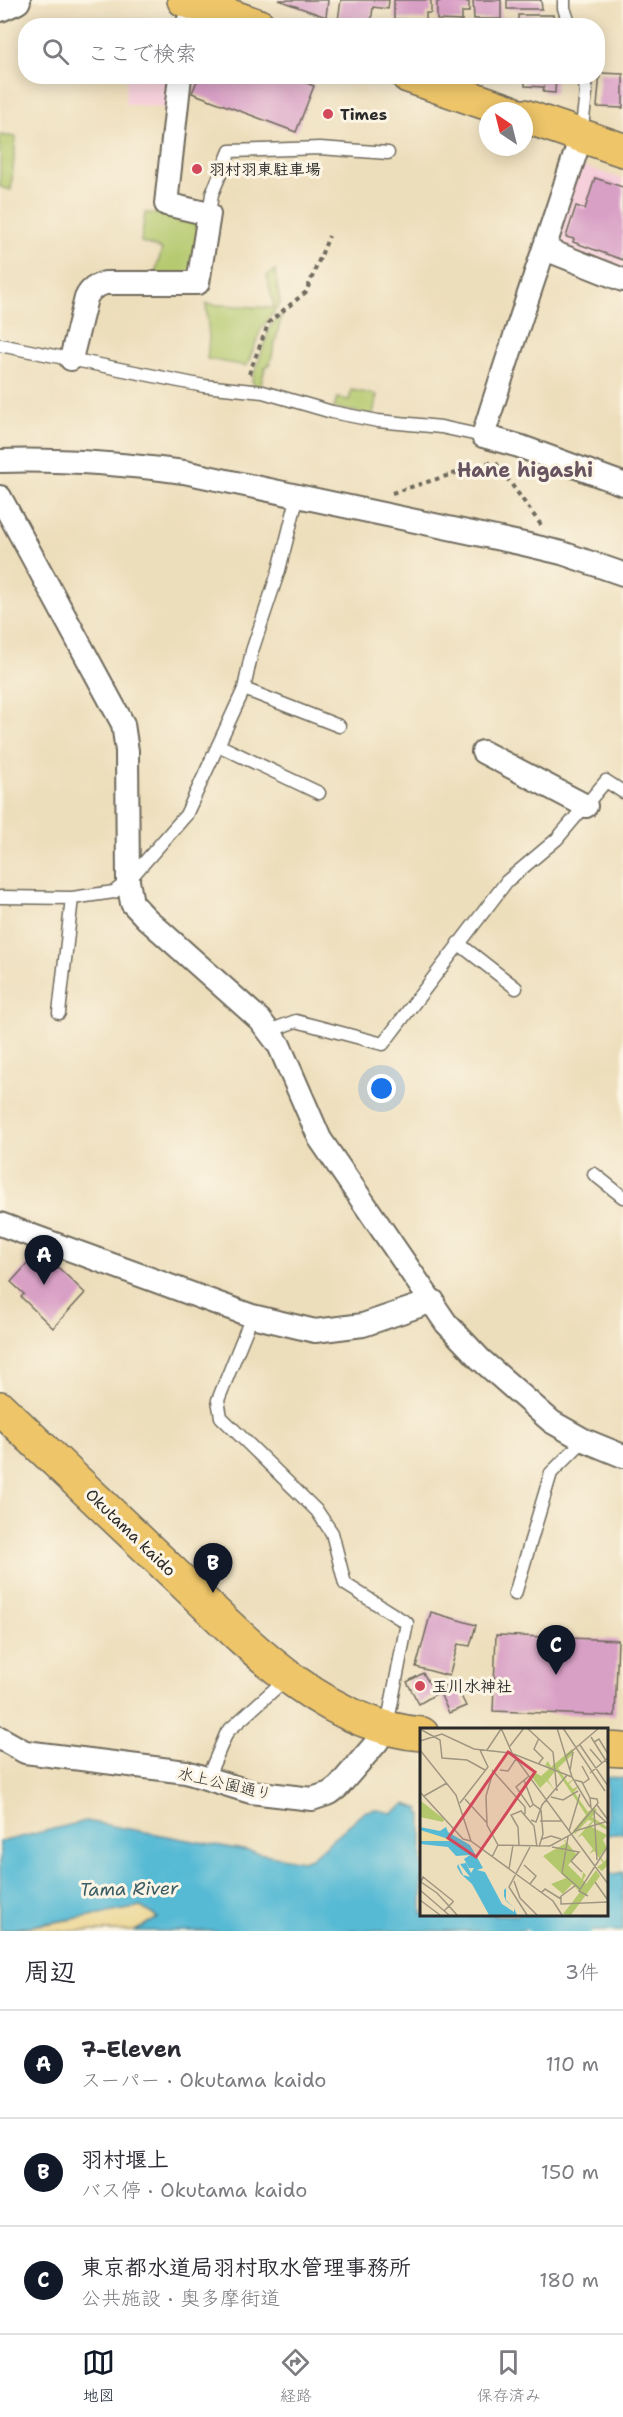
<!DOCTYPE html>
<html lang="ja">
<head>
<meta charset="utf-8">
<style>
  :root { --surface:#fff; --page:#f7f7f7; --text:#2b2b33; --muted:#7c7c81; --line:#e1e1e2; --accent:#111827 }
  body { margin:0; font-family:"Shantell Sans","Klee One",sans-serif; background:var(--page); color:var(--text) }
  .compass { position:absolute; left:479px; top:102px; width:54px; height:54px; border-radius:50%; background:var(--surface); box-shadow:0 3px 15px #0003; rotate:325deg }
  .you { position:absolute; left:382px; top:1089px; width:21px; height:21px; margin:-15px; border:4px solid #fff; border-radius:50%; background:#1a73e8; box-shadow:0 0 0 9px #1a73e833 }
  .badge { display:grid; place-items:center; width:39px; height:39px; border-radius:50%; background:var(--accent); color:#fff; font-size:20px; font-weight:700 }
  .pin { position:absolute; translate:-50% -50px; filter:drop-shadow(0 2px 3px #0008) }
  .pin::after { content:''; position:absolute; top:32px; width:21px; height:18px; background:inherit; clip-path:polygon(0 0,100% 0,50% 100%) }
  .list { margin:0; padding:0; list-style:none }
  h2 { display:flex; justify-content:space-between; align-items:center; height:78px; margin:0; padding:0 24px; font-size:26px }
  h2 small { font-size:20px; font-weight:400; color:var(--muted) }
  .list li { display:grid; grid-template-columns:39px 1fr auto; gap:18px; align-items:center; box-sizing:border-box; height:108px; padding:0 24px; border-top:2px solid var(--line) }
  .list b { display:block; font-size:22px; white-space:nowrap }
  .list p { margin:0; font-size:20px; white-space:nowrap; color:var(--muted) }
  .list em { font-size:20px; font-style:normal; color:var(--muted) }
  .icon { flex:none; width:33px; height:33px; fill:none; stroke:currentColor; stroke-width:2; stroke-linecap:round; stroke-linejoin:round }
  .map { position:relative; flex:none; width:623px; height:1931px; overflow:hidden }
  .search { position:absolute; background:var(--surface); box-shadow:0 3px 15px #0003; left:18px; right:18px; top:18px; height:66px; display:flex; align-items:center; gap:15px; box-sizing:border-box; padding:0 21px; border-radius:24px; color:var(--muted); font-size:22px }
  .sheet { height:402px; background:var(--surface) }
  nav { display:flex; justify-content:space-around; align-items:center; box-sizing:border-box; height:84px; border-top:2px solid var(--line); background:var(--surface); font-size:16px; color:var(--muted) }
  nav a { display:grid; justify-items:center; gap:3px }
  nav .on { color:var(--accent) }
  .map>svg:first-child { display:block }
  .built { fill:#f5cfda }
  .green { fill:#b3c86c; stroke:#6f7a4c; stroke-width:1.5 }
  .sand { fill:#eeda9e; stroke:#8c8264; stroke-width:1.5 }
  .water { fill:#56bad4; stroke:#407280; stroke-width:1.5 }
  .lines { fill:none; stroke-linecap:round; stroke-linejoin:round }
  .river { stroke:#56bad4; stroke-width:42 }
  .building { fill:#d9a0c6 }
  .service-casing { stroke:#6f6a5d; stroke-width:15 }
  .minor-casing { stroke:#6f6a5d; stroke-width:26 }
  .tertiary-casing { stroke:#6f6a5d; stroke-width:32 }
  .primary-casing { stroke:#6f6a5d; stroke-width:36 }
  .path { stroke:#6f6a5d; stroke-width:4; stroke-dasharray:4.5 4.5; stroke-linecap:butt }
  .service { stroke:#fff; stroke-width:12 }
  .minor { stroke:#fff; stroke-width:22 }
  .tertiary { stroke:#fff; stroke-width:28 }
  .primary { stroke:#eec569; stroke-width:33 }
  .poi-dot { fill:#d1495b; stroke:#fcf5e5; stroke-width:2 }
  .labels { text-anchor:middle; stroke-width:6; stroke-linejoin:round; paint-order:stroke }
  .poi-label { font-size:16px; font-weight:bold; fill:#2b2b2b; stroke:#fcf5e5; text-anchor:start }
  .street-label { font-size:16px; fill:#2b2b2b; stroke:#fcf5e5 }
  .water-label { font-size:18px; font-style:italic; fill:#3a5d66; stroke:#fcf5e5 }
  .quarter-label { font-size:20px; font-weight:bold; fill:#685461; stroke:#fcf5e5 }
  .inset-road { fill:none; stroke:#9f9681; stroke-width:1.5 }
  .view { fill:#d1495b; fill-opacity:0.15; stroke:#d1495b; stroke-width:3 }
  .inset-edge { fill:none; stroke:#2b2b2b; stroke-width:3 }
</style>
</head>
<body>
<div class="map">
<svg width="623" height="1931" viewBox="0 0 623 1931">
  <rect width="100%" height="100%" fill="#fcf5e5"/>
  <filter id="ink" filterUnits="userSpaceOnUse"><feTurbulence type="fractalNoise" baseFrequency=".0167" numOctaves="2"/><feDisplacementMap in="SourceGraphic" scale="12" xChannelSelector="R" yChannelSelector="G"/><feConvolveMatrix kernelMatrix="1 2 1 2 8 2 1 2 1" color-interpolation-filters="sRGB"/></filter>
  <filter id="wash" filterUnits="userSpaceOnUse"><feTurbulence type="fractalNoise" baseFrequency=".008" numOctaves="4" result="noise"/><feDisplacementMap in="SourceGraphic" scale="24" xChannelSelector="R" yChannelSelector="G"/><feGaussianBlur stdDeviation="1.35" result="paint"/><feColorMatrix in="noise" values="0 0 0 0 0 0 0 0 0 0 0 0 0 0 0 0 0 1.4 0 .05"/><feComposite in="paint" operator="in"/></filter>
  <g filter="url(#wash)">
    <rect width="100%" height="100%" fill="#eddebb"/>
    <path class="built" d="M127,77H172L169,108L125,104Z
      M579,165L623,179V273L565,250L558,235Z"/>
    <path class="green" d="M0,135L16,137L11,190L0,187Z
      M145,213L166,214L200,220L193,273L154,277L162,249L141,242Z
      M275,270L280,304L261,329L247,366L207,359L209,338L206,304L274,308L267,276Z
      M282,314L270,364L265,368L260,388L255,387L252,380L271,325Z
      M352,390L377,395L373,415L334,408L337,398L349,400Z"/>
    <path class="sand" d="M141,1907L158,1918L135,1931H6Z"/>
    <path class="water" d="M606,1777L623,1778V1833L607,1835Z
      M406,1804L420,1809L419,1813L422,1814V1914L528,1915L524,1924L526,1925L524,1931H135L158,1918L141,1907L0,1931V1842L86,1821L302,1861L311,1858L364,1812L374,1809L391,1813Z
      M623,1872V1931H540L547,1915L606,1914L607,1874L610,1875Z"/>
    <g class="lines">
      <path class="river" d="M540,1914L570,1931"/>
    </g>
    <g id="blocks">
      <path class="building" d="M278,0H328L326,17Z
        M341,0H389L388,9L373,7L371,24L338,20Z
        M394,0H431V13H426V20L394,19Z
        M473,0H501V19H474Z
        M507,0H541L542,9H507Z
        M443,1L469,2V12H462V21L437,20V2Z
        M518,15H553V22L518,23Z
        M600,73L623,74V108L597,107Z
        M199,76H290L314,86L296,132L192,93Z
        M525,76H556L555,93L543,92L544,87L525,86Z
        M595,178L623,187V260L573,242L574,239L566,237L576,206L585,209Z
        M40,1250L85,1293L53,1328L21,1297L24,1294L11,1282Z
        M431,1612L476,1625L470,1646L458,1644L449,1676L416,1667Z
        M496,1635L618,1640L615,1716L493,1711Z
        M423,1673L436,1694L419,1704L407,1682Z
        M454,1682L466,1706L449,1713L438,1689Z"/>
    </g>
  </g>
  <g filter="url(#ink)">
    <use href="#blocks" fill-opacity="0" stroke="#6f6a5d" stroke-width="1.5"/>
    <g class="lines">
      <g class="service-casing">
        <path id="service" d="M564,0V8L570,26
          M581,135L586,93L584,76
          M209,214L212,194L230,151L320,148L388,153
          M0,345L204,386L263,392L332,412L378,421L441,427L483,436
          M244,689L339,726
          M218,745L319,793
          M0,897L72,898L114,892L128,881L186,815L244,689L252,651L279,570L298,495
          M458,943L516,988
          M59,1013L72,898
          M269,1031L296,1021L383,1044L507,881L557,839L606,781L623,792
          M594,1174L623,1197
          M252,1316L218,1400L221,1417L317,1511L332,1533L345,1584L407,1623L387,1726
          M515,1594L551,1473L584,1440
          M207,1779L227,1732L287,1678"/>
      </g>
      <g class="minor-casing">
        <path id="minor" d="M187,26L194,3L193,0
          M581,136C549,236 514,335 483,436L519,446L623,484
          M545,249L623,280
          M71,359L86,298C90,289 96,286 105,283H198L209,214L166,204L180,76
          M0,461C61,459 123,464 184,472L524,544L562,553L623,574
          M0,497L123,724L127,751L128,881L132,903L147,919L260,1020L279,1045L320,1139L446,1323L480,1359L552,1422L584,1440L623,1456
          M483,752L586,806
          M0,1224L252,1316L315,1331L363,1325L433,1301
          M0,1738L25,1752L186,1772L251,1792L312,1799L330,1793L338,1787L377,1742L386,1727"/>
      </g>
      <g class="tertiary-casing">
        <path id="tertiary" d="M0,7L16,0"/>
      </g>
      <g class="primary-casing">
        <path id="primary" d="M184,0L259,26
          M408,76L509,111
          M524,116L623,150
          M0,1408C55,1460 110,1513 165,1565C235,1631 319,1726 422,1734
          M606,1749L623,1750"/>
      </g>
      <path class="path" d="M249,374L269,322L306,292L329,236
        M496,463L541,525
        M392,493L491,462"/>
      <use href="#service" class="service"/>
      <use href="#minor" class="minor"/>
      <use href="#tertiary" class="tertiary"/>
      <use href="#primary" class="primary"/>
    </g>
  </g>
  <g class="poi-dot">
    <circle cx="328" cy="114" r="6"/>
    <circle cx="197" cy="169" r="6"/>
    <circle cx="420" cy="1686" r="6"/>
  </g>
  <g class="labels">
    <g class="poi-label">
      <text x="340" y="120">Times</text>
      <text x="209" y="175">羽村羽東駐車場</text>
      <text x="432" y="1692">玉川水神社</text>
    </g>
    <g class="street-label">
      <text transform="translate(131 1532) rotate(44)" y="6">Okutama kaido</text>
      <text transform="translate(225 1783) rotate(13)" y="6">水上公園通り</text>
    </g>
    <g class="water-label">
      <text transform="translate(129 1889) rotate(-1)" y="6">Tama River</text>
    </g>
    <g class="quarter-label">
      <text x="525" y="477">Hane higashi</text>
    </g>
  </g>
  <g transform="translate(420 1728)">
    <rect width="188" height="188" fill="#eddebb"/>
    <path d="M152,21L154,25L138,40L148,55L156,49L149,56L153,61L160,57L154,64L168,84L174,79L177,82L172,89L187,99V102L173,94L170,98L187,107L183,112L187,120L180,128L184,134L187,130V138L182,143L177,139L183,135L174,123L169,126L173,121L162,107L157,110L172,93L168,92L155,106L153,103L166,87L136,42L128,52L135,63L127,53L120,60L112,49L116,45L121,48L130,40L125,37L128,33L131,39ZM1,73L24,91L23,94L0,89ZM144,112H145L156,126L161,123L148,137L162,151L163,144L166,147L163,152L166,156L176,142L180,148L151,187L143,186L160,164L152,156L143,166L131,156L146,150L123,128L146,115Z" fill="#b3c86c"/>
    <path d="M0,102L29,110L36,114L0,113Z" fill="#eeda9e"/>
    <path d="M0,99L20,103L26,99L28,104L50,117L63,140L57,142L65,144L82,176L94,184V180L86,173L84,168V162L86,160V172L94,180L97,187H69L52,156L41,146L37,139L38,136L43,147L50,149L40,136L46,135L51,145L54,140H49L44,131L50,127L36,128L28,119L0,116V113H35L0,102Z" fill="#56bad4"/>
    <path class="inset-road" d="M81,0L92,25L188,156M107,0L133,24L137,63M137,0L152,49L170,79M143,0L185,63M0,1L20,12L22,30L47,32L65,42M171,9L188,36M0,13L22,6L54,21L91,25L152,49M174,14L179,11L188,26M160,17L188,58M90,18L104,0M170,21L182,35M0,22L36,67L51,113L133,173L142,187M67,22L81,1M145,29L179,0M119,35L123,30L114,21L119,10M162,38L169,51L162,56M72,42L105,79V86M80,42L88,43L96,31M150,43L153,24M73,44L66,68L67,97L78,117M170,45L188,30M109,48L96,59L110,79L113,77M104,52L113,76L121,82L123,106L119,119M155,52L162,54L170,70M0,64L43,111L51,113M4,68L27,55M131,69L143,72L158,63M45,71L67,95M40,75L68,39L60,22M177,77L188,92M171,80L188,96M174,83L177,132M111,92L116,94L122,77L147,47M120,93H142M149,103L160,66M155,103L185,94M148,109L142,145L160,161M122,111L131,108L141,111M99,118L98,99L91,87L101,83L114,98L117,119M132,119L159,124L151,133L162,144M72,129L78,117L130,118L152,106L178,75L177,71L170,70L171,80M104,137L116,148L110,156M89,141L93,117M94,153L100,170L117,187M175,154L187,171M0,162L29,187M121,165L125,161L141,171M168,168L159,163L188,118M140,169L156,157M141,169V176L188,174M0,172L20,187M24,183L33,174V173L3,149L1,154L17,165L29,178L37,187M107,187L89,159L110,119"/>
    <path class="view" d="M88,24L115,44L56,129L28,110Z"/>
    <rect width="188" height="188" class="inset-edge"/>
  </g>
</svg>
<svg class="compass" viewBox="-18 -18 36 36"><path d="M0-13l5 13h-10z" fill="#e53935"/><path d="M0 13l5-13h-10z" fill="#7c7c81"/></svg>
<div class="you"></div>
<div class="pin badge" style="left:44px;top:1285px">A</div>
<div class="pin badge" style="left:213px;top:1593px">B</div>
<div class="pin badge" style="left:556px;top:1675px">C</div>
<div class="search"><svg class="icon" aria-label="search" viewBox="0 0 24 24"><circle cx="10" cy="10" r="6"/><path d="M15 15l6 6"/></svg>ここで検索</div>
</div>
<section class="sheet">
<h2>周辺<small>3件</small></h2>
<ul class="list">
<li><span class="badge">A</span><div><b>7-Eleven</b><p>スーパー · Okutama kaido</p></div><em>110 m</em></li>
<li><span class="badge">B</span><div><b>羽村堰上</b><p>バス停 · Okutama kaido</p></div><em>150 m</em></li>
<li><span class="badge">C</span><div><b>東京都水道局羽村取水管理事務所</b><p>公共施設 · 奥多摩街道</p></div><em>180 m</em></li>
</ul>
</section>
<nav>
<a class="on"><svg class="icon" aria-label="map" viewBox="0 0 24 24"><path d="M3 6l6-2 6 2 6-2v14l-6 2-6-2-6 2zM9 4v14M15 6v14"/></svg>地図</a>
<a><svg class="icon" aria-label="directions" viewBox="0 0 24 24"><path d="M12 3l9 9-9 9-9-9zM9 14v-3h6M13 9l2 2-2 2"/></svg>経路</a>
<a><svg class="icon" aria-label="saved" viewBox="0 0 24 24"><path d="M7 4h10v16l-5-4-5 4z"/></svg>保存済み</a>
</nav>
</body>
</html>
